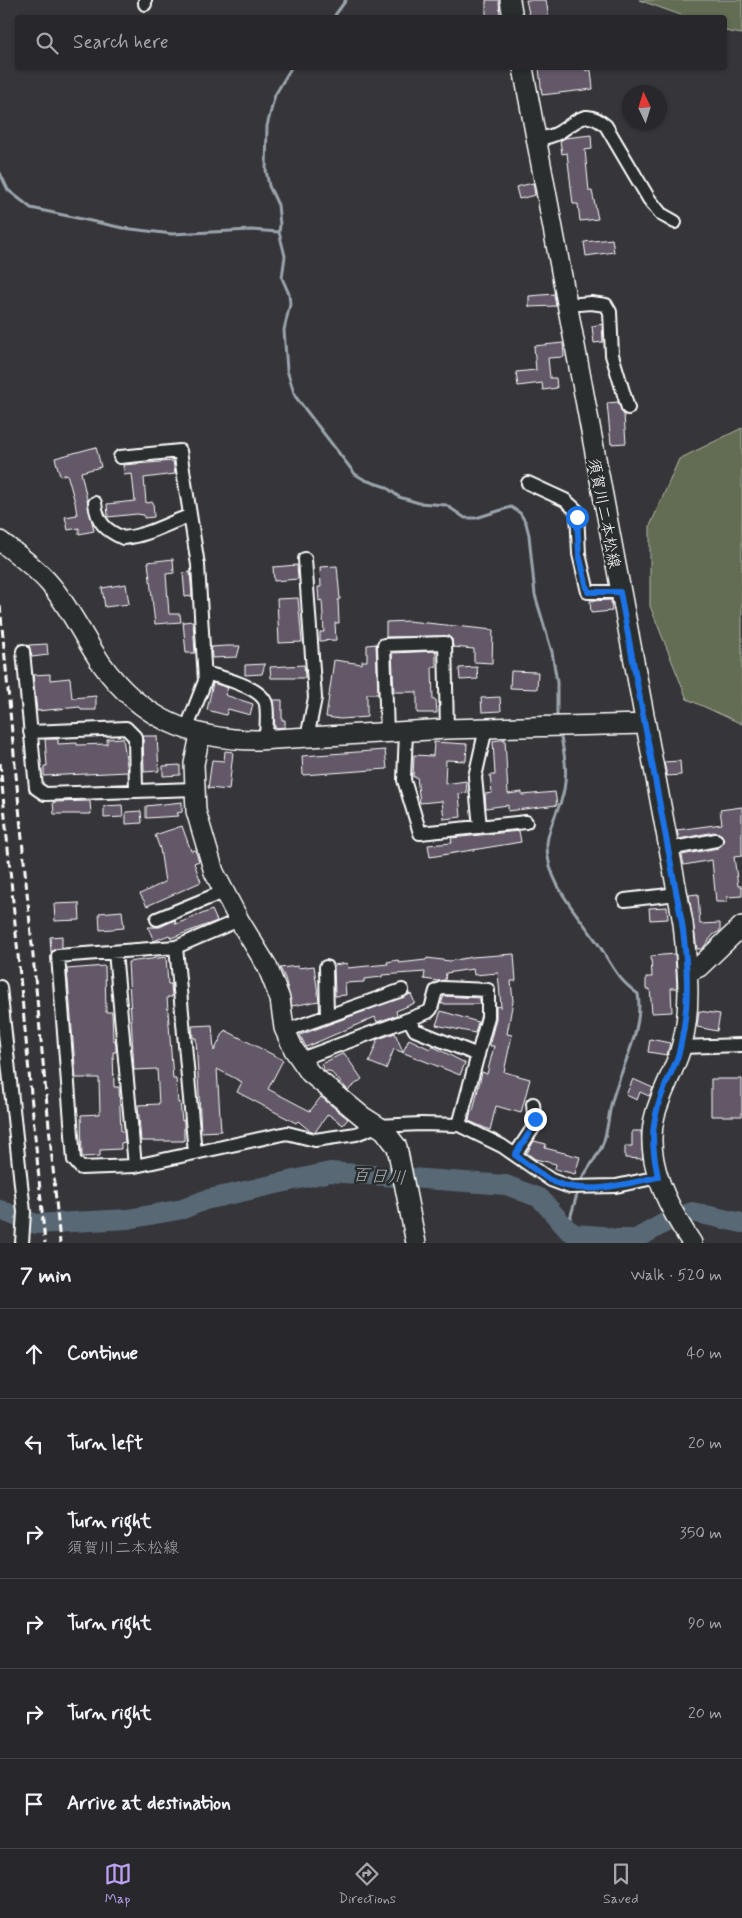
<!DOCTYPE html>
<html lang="en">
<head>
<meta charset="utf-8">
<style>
  :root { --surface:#28282c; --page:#343438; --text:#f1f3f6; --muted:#a5a6a9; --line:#444448; --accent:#bca0f2 }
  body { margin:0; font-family:Mynerve,"Klee One",sans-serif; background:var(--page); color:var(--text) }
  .compass { position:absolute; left:622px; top:85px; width:45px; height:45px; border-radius:50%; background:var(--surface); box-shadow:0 1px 4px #0004; rotate:356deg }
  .stop { position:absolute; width:15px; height:15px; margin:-11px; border:4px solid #1a73e8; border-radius:50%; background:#fff }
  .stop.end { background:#1a73e8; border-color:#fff; box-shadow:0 1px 5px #0008 }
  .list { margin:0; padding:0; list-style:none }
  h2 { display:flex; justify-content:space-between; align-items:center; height:65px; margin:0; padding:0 20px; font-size:21px }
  h2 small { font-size:16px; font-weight:400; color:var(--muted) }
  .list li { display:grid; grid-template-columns:32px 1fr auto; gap:15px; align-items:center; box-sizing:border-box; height:90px; padding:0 20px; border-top:1px solid var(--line) }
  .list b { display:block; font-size:19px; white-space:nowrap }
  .list p { margin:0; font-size:16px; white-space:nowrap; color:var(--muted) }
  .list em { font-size:16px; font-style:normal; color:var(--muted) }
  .icon { flex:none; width:28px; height:28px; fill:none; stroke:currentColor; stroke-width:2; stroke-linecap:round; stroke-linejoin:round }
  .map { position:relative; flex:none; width:742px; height:1243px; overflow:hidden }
  .search { position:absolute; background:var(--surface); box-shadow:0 1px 4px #0004; left:15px; right:15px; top:15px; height:55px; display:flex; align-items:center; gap:12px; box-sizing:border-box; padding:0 18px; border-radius:5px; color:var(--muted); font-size:19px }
  .sheet { height:605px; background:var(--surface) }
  nav { display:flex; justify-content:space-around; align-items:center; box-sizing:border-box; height:70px; border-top:1px solid var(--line); background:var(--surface); font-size:14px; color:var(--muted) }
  nav a { display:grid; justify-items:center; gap:2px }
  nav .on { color:var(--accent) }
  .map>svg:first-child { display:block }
  .green { fill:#636d53; stroke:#b1b6a9 }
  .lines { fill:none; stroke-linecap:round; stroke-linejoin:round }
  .stream { stroke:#9ba4ac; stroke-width:3 }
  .river { stroke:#596775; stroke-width:20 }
  .building { fill:#645968; stroke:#fff }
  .street-casing { stroke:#fff; stroke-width:16 }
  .secondary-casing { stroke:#fff; stroke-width:22 }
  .street { stroke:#2a2d2e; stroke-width:12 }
  .secondary { stroke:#2a2d2e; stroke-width:19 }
  .rail { stroke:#fff; stroke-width:3; stroke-dasharray:8 4; stroke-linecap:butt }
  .route { stroke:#1a73e8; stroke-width:6 }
  .labels { text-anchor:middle; stroke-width:5; stroke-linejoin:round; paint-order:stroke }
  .street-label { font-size:16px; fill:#fff; stroke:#2a2d2e }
  .water-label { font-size:18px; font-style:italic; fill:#acb3ba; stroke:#2a2d2e }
</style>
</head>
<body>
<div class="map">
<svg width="742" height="1243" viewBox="0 0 742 1243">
  <rect width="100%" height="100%" fill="#36363a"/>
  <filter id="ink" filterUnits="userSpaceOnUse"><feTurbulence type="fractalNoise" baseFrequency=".02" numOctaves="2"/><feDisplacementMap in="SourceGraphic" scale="10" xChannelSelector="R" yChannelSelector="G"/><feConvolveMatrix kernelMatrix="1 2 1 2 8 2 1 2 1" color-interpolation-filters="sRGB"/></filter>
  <g filter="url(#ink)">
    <path class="green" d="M639,0H742V34L725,31L724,18L686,17Z
      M742,428V724L687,699L650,606V526L679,459Z"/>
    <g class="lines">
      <path class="stream" d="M333,18L346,0
        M291,68L275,95L267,126L266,170L269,186L278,205L280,225L279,232L285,256L282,278L289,294L290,304L284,330L287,370L295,396L355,474L365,480L386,487L399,497L419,503L446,505L465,518H476L511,507L520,513L526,523L529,535L535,595L552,652L557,682V720
        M0,173L8,190L31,208L123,228L172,234L251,230L279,232
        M560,733C565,755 569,778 561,801C556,814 548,830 547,844C546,881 575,911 594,938C611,961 613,976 638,994C644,1030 621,1067 612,1101C608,1116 608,1132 602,1146C596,1159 586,1170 580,1183
        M567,1229L578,1191"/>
      <path class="river" d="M0,1210L36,1224L128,1219L183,1209L205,1200L330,1172L506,1185L540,1198L567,1229L575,1234L602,1236L614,1239H636L668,1221L692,1212L742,1223"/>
    </g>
    <path class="building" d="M486,0H499L500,18H486Z
      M526,0H546L549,18H530Z
      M539,68H585L586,71L591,70L593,89L542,95Z
      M591,135L592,149L585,150L589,191H592L598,219L580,221L578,204H573L567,153L562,154L560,141L565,138Z
      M533,183L535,195L519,199L516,187Z
      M612,239L614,252L586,256L584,242Z
      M554,294L556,306L529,307V296Z
      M602,324L603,342L594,343L592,326Z
      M563,343L564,357L548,358L550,378H556L557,388L543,390L542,383L518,386L516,372L536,370L534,346Z
      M618,402L624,415L626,443L611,444L607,403Z
      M96,447L101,467L81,472L94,531L79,534V528L68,530L65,517L77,515L75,502L67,474L60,476L55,458Z
      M173,461L175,474L144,478L146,503L153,502L154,517L144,518V515L137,514L108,517L107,504L135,501L132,474L124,475L123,465Z
      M173,559L174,573L166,574L169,614H180L181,622L155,624L148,562Z
      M297,565L298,579L274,581L273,567Z
      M337,566L340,599L338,600L339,623H335L336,640L320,641V632H324L322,600L319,601L318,587H321L320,567Z
      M190,572L192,596L185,597L183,573Z
      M126,584L129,604L105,607L102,588Z
      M298,598L302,642L279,643L277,599Z
      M611,600L612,611L591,613L590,601Z
      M193,621L195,653H186L183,622Z
      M408,621L493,630L492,663L474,662V649L453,647L452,639L448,636L386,637V622Z
      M47,644L48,655L32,657L29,645Z
      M376,644L378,694H367V717L341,719L326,717L334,660L362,664V661H367V645Z
      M226,646H240L237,657L212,658L211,647Z
      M436,651V667H432L433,700H436L437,713H417V692H394L392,653Z
      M265,664L262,674L245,675V665Z
      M304,665L305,678H271L270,667Z
      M477,667L478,679L460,680L459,668Z
      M511,671L538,672L537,689L510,688Z
      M50,674V680L70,678L72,698L96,696V710H81L80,707L37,711L33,675Z
      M213,683L228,688L225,695L253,704L250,715L228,709L226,715L207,710Z
      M500,697L501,711L482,712L481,698Z
      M273,700H282V720H285V727L275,728Z
      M143,736H157L159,771L144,772Z
      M123,738L128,772L44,776V766H47L45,739H58V744L77,743V745L107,744V739Z
      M505,739L508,794L522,792V795L555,792L557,805L508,811V805L486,808L485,794L492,793L490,775H495L493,741Z
      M434,742L467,744L466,761L446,760L445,784L466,781L467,793L459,794L461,817L444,819L442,801L420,803L417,777H413L414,755L433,756Z
      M385,750L387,769L303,775L302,756Z
      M225,751L233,752L229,790L208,788L212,760L224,761Z
      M680,761L681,775L667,776L664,762Z
      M180,765V775L163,776V766Z
      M90,801L91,814H54L53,802Z
      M182,802V812L177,813L179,816L146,818V806Z
      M122,805L123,817L104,818V806Z
      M742,807V856L734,857L738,886H742V896L727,897V902H716L712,860L684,865L682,855L718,848L724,842L722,835L714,832L679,839L677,830L722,824L720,810Z
      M141,811L142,823L126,824V812Z
      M182,826L191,851L195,850L199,861L194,863L201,882L147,906L140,894L165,882L160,849L155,835Z
      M519,831L521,842L430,857L428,845L452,843L451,838Z
      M698,894L700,924L720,923V931L713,935L702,949H697L689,895Z
      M79,903L80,920L55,921L54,904Z
      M667,907L668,919L650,920L649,908Z
      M212,910L217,921L171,938L169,935L154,941L148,927H160L175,920L176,924Z
      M122,911L124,928L100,930L99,913Z
      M62,936V948L51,952L50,937Z
      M514,954L516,981H511L513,1001L507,1034L512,1035L504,1072L530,1079L521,1113L496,1106L490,1130L469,1121L471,1111H473L482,1072L487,1074L494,1046H490L491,1038L496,1019V1006L501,1007L498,973L474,975L473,969L446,973L445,980L438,981L424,979L425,972L382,975V977L364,979V982L345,983L346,995L335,996L334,965L347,963L348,968L388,964L387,962L398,960L399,963L426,960L427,958L450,961L472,957Z
      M675,954L677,988H671L672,1012L652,1013L650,989H646V977H652L651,956Z
      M166,957L168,984H171L172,997H167L173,1079H176L178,1103L180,1102L182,1121L184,1120V1141H141L138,1105L159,1104L157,1069L134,1070L128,962Z
      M105,966L106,1012H112L113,1040H115L116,1046V1052H113L114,1087H119L121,1131H124L125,1142L121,1143V1149L100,1150V1156L82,1157L81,1115L100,1114L99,1078H76L67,969Z
      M298,966V968L314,966L319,1001L292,1006L285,978L280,968Z
      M411,994L415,1003L396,1011L397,1015L395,1016L377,1022L375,1017L306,1047L300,1035Z
      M444,996L480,998V1004H441Z
      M441,1011L478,1022L475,1033L436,1025Z
      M699,1011L720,1014L717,1031L697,1027Z
      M212,1025L214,1051L225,1030L283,1060L268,1089L310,1111L321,1097L348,1119L343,1125L328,1114L315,1132L309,1130L298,1121L296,1123L237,1092L242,1082L217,1069L221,1131L201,1132L196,1038H193L192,1026Z
      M395,1033L403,1052L409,1039L430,1049L432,1046L465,1063L460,1075L394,1049L386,1069L369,1062L377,1042L376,1040Z
      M650,1039L670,1043L667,1055L648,1052Z
      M344,1053L362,1079L348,1090L330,1071H325L321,1064Z
      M633,1079L653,1088L649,1096L640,1092L637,1100L626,1095Z
      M711,1079H742V1116H711Z
      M632,1131H641L643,1159L625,1158V1146H632Z
      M534,1141L546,1144L545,1148L580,1157L575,1174L555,1169L556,1164L535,1159L527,1153Z"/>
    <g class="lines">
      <g class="street-casing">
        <path id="street" d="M145,4V0
          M536,139C544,138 551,137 558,133C577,122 585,107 606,126L649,199L661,214L675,222
          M567,305L591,303L606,305L610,312L612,355L628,408
          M120,457L180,451L198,565L205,681L186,730
          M528,483L565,500L577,511L579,554L588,592H620
          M95,503C97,522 105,530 123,538C148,536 167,523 190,516
          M305,559L315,698L307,738
          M23,651L36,788L45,794L195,789
          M205,673C220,677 262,687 266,704C268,715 266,729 266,739
          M30,732L126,728L135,737L136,791
          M406,732L404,780L420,833L526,822
          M387,733L384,645L445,643L447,729
          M480,827L475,777L486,728
          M669,849L716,840
          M625,900L677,894
          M157,919L223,892
          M239,920L176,947L58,956L74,1160L81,1168L135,1166L287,1133L315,1140L356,1134L377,1126L421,1124L459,1125L502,1146L551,1180L570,1187L616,1186L658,1177
          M176,947L195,1153
          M115,952L135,1166
          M326,967L327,1016
          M0,987L24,1212L22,1243
          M409,1019L415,1030L478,1055
          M285,1031L402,990
          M681,1047L742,1045
          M301,1059L428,1012L431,1009L436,991L442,988L488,990V1017L459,1125
          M515,1155L535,1125L533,1104"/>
      </g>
      <g class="secondary-casing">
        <path id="secondary" d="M510,0L513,18
          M523,68L683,923C687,965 693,1010 680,1051C673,1073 661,1093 655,1115C643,1160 668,1207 692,1243
          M0,541C17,554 35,567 49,583C70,607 83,637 101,663C140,718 191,740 258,740L447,729L645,724
          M200,735L194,764L196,811L214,872L239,920L267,966L280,999L284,1028L294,1050L310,1073L362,1116L384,1130L397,1147L416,1243
          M688,972L699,967L742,926"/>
      </g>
      <use href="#street" class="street"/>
      <use href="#secondary" class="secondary"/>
      <path class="rail" d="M0,605L60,1243
        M0,763L45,1243"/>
    </g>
  </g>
  <g class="lines" filter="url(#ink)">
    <path class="route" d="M535,1119V1124L515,1155C526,1163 538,1173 550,1180C583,1197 624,1184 658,1177C650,1139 651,1120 666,1084C671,1072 678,1060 680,1048C690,1006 688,966 682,923L620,592H588L579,554L577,517"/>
  </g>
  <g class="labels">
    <g class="street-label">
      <text transform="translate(605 513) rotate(79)" y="6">須賀川二本松線</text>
    </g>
    <g class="water-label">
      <text transform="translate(379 1176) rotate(4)" y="6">百日川</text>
    </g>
  </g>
</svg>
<svg class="compass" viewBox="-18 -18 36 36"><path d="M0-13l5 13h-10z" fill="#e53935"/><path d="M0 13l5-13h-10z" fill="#a5a6a9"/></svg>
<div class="stop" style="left:577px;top:517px"></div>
<div class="stop end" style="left:535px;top:1119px"></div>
<div class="search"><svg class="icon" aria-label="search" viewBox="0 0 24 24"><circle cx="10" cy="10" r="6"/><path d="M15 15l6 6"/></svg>Search here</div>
</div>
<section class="sheet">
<h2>7 min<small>Walk · 520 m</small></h2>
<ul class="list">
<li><svg class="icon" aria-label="ahead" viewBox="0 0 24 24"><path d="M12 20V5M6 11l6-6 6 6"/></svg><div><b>Continue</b></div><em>40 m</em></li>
<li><svg class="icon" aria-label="left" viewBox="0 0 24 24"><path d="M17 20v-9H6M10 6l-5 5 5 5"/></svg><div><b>Turn left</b></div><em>20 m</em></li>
<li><svg class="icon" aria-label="right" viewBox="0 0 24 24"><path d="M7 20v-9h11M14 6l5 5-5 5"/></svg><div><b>Turn right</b><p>須賀川二本松線</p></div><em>350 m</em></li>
<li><svg class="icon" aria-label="right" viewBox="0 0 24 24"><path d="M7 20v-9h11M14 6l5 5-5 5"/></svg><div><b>Turn right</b></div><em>90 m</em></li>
<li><svg class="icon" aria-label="right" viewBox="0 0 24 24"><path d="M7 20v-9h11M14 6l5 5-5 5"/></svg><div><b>Turn right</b></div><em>20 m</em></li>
<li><svg class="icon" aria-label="arrive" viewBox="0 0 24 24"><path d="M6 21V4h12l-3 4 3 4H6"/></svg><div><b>Arrive at destination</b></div></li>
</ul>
</section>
<nav>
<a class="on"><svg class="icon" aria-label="map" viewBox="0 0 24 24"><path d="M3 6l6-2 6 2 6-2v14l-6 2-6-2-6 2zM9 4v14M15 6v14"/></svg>Map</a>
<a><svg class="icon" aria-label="directions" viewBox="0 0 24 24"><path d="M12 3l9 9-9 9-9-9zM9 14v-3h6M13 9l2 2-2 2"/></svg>Directions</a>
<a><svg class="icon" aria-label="saved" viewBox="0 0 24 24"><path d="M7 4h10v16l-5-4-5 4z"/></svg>Saved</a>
</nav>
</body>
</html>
